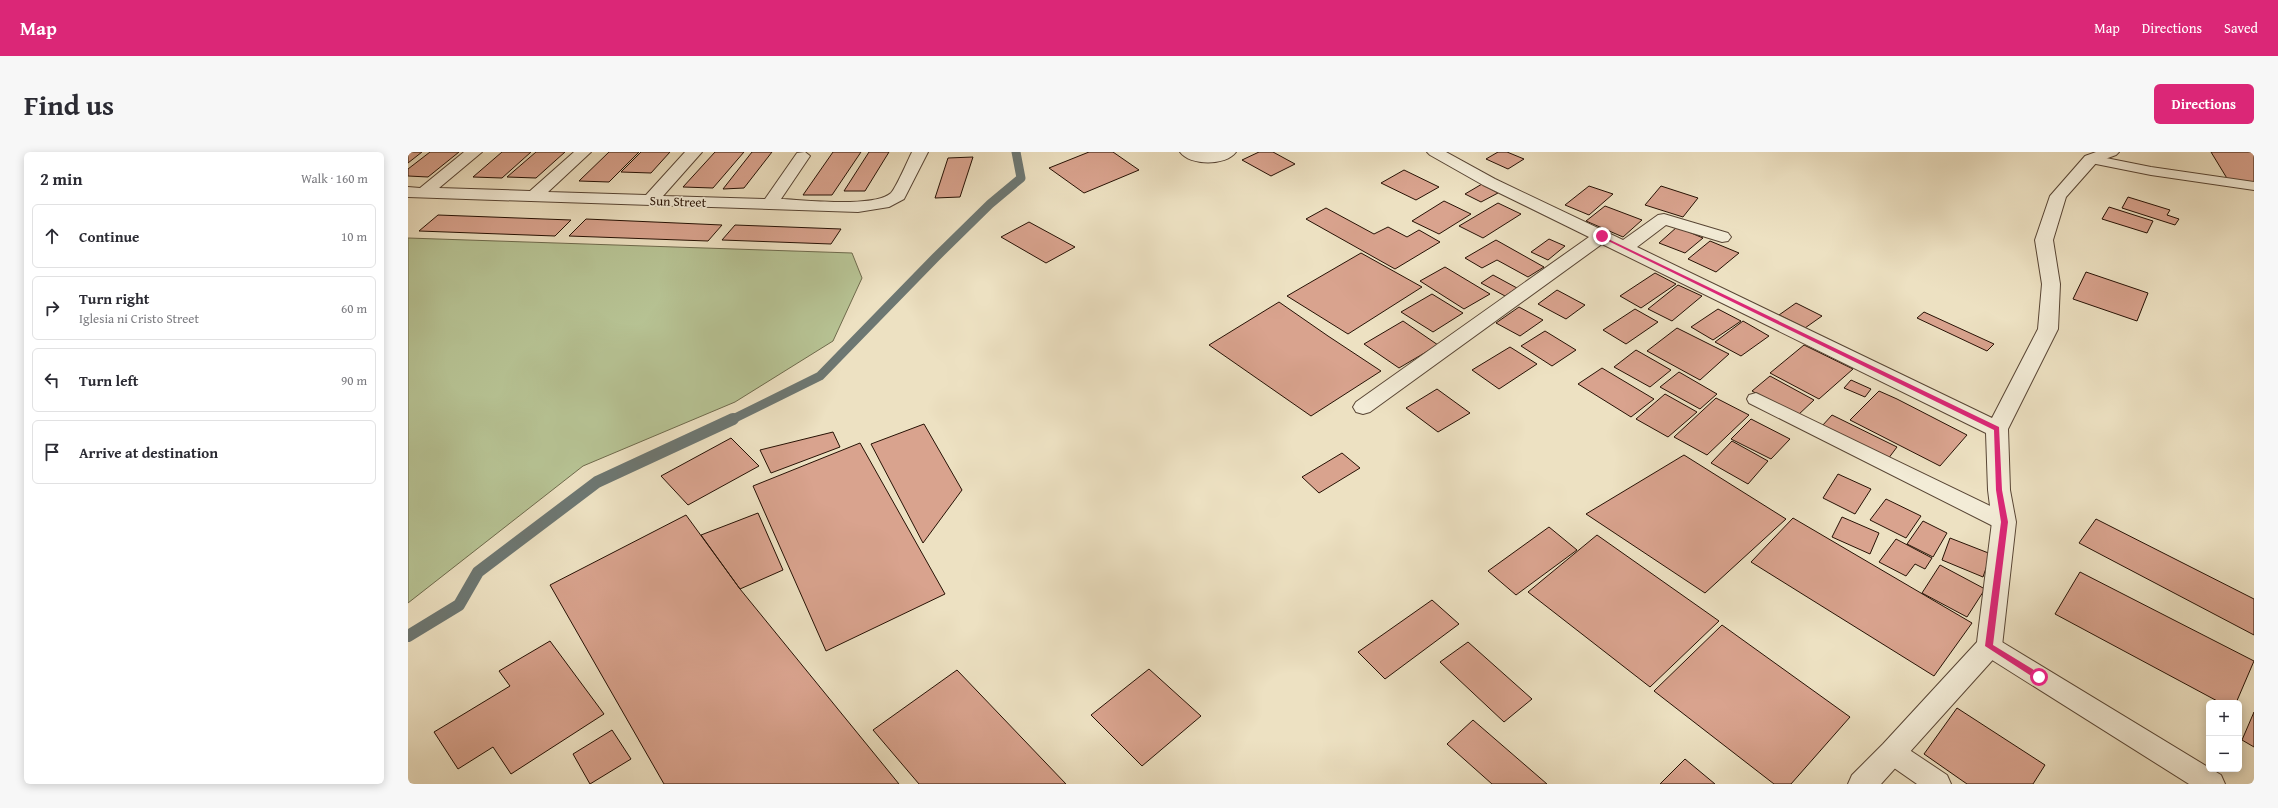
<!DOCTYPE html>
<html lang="en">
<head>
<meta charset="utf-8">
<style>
  :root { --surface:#fff; --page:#f7f7f7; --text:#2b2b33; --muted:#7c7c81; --line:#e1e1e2; --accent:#db2777 }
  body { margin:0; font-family:"Gentium Book Plus",serif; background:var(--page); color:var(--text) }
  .controls { position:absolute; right:12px; bottom:12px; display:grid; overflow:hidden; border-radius:6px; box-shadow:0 2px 10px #0003 }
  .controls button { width:36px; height:36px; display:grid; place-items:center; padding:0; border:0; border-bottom:1px solid var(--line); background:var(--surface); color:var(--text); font:20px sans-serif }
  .stop { position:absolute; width:12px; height:12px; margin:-9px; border:3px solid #db2777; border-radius:50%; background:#fff }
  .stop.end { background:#db2777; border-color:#fff; box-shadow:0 1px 4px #0008 }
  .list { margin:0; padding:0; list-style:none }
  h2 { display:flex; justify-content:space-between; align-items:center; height:52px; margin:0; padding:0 16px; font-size:17px }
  h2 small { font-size:13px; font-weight:400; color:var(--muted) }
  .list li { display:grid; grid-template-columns:26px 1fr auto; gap:12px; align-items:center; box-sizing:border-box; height:64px; margin:0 8px 8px; padding:0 8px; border:1px solid var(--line); border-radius:6px }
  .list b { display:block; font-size:15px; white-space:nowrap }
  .list p { margin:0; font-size:13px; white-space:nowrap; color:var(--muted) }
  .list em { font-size:13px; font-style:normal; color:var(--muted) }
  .icon { flex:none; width:22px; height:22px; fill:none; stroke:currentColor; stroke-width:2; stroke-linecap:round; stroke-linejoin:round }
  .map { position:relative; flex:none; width:1846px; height:632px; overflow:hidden; border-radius:6px }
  header { display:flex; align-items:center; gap:24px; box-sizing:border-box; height:56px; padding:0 20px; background:var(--accent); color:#fff }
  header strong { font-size:19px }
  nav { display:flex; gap:22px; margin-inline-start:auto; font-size:14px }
  .intro { display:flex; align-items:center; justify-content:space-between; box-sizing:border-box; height:96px; padding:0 24px }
  h1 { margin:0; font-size:28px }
  .button { padding:10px 18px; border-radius:6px; background:var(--accent); color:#fff; font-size:14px; font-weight:700 }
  main { display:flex; gap:24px; padding:0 24px }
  aside { flex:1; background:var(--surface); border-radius:6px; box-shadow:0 2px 10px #0003 }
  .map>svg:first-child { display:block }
  .green { fill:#b7c394; stroke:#6e6a4c }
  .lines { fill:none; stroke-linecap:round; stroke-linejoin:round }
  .stream-far1 { stroke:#6d7772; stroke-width:9 }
  .stream { stroke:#6d7772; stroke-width:12 }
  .building { fill:#d9a38e; stroke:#261104 }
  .lane-casing { stroke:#584534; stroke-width:2 }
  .street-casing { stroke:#584534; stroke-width:2 }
  .lane { fill:#f3ecd7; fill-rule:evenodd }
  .street { fill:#f3ecd7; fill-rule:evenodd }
  .route { fill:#db2777 }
  .labels { text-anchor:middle; stroke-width:3.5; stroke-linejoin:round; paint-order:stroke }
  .far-street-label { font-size:13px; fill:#261104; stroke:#f3ecd7 }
</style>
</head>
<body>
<header>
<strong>Map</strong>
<nav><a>Map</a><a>Directions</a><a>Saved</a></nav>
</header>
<div class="intro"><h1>Find us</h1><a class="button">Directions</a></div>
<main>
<aside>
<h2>2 min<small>Walk · 160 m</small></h2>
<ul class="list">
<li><svg class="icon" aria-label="ahead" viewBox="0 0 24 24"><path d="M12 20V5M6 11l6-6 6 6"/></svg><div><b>Continue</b></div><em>10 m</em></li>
<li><svg class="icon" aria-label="right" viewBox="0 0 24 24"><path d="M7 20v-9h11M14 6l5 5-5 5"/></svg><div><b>Turn right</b><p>Iglesia ni Cristo Street</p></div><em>60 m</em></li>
<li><svg class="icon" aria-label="left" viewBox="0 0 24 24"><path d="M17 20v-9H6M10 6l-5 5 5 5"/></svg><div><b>Turn left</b></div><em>90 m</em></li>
<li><svg class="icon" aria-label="arrive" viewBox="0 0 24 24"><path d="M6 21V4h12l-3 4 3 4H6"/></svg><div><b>Arrive at destination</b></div></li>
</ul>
</aside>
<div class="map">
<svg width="1846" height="632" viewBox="0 0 1846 632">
  <rect width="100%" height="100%" fill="#ede1c2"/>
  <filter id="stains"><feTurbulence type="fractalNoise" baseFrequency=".005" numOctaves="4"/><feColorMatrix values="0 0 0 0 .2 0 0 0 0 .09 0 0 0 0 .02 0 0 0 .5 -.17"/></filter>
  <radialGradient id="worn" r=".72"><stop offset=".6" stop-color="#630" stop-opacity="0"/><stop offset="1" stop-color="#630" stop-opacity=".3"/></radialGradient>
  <path class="green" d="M0,86L444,101L454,126L425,189L327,250L175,314L0,451Z"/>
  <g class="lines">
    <path class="stream-far1" d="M323,268L412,224L527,106L582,52L613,26L608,0"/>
    <path class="stream" d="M0,484L51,453L70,420L189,330L325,267"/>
  </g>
  <path class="building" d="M0,0H14L0,11Z
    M22,0H51L20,25L0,24V17Z
    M94,0H123L94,26L65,25Z
    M128,0H157L128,26L99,25Z
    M201,0H231L201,30L171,29Z
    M233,0H262L243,21L213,20Z
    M307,0H336L305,36L275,35Z
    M344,0H364L336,36L315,37Z
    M425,0H453L424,43H395Z
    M461,0H481L457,39H436Z
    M681,0H705L731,18L676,41L641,16Z
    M851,0H865L887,12L863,24L834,8Z
    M1090,0H1099L1116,7L1100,17L1078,7Z
    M1803,0H1846V31L1820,28Z
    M565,5L552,45L527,46L540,6Z
    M996,18L1031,35L1008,48L973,31Z
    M1074,32L1090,41L1073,50L1057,42Z
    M1181,34L1205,42L1181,63L1157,53Z
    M1253,34L1290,46L1275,65L1237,53Z
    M1720,45L1762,58L1759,63L1771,67L1767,73L1714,56Z
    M1036,49L1063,62L1031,82L1004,69Z
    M1090,51L1113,62L1075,86L1051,74Z
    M1197,54L1234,68L1215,85L1178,69Z
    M1701,55L1745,69L1739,81L1694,67Z
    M918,56L966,82L980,75L999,85L1011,78L1032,90L987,117L898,67Z
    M30,63L163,68L147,84L11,79Z
    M178,67L314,73L300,89L161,84Z
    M621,70L667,95L638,111L593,85Z
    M327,73L433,77L423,92L314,88Z
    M1269,75L1295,86L1277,101L1251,91Z
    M1141,87L1157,94L1140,108L1123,100Z
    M1088,88L1136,115L1120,125L1089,108L1074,116L1057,106Z
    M1302,89L1331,101L1308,120L1280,107Z
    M953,101L1014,135L940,182L879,144Z
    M1037,115L1082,142L1056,157L1012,129Z
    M1678,120L1740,141L1729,169L1665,147Z
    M1247,121L1268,132L1233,156L1212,144Z
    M1085,123L1109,136L1097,144L1073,131Z
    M1270,133L1294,144L1264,169L1240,157Z
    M1149,138L1177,153L1158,167L1130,152Z
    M1024,142L1055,161L1025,180L993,160Z
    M871,150L920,184L973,219L903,264L801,193Z
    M1388,151L1414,164L1397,176L1371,163Z
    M1111,155L1135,168L1112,184L1088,171Z
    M1227,157L1250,170L1218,192L1195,178Z
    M1310,157L1333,169L1305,188L1283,175Z
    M1516,160L1586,192L1579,199L1509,166Z
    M995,169L1030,193L991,216L956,192Z
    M1335,169L1361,184L1333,204L1307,190Z
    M1269,176L1321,202L1292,228L1239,199Z
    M1137,179L1168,198L1144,214L1113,194Z
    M1396,193L1445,217L1411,247L1362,221Z
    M1102,195L1129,212L1091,237L1064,218Z
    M1228,198L1263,218L1242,235L1206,215Z
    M1194,216L1246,247L1223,265L1170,232Z
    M1271,220L1309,242L1292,257L1252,235Z
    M1362,224L1406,248L1389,264L1344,239Z
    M1443,228L1463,237L1457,245L1436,236Z
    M1029,237L1062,261L1030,280L998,256Z
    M1471,239L1489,247L1559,283L1532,314L1442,268Z
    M1257,242L1289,260L1260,285L1228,267Z
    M1308,246L1341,263L1299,303L1266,285Z
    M1424,263L1489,295L1480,307L1414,274Z
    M1343,267L1382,287L1363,307L1323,287Z
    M516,272L554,338L515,391L463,292Z
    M425,280L432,295L363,321L352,298Z
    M323,286L351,314L280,353L253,324Z
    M1324,289L1360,309L1340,332L1303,311Z
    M452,291L537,442L418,499L345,334Z
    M934,301L952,316L911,341L894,325Z
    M1276,303L1378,367L1297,441L1178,362Z
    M1430,322L1463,337L1447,362L1415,346Z
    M1478,347L1513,364L1498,386L1462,368Z
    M350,361L375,418L332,437L293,383Z
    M278,363L332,437L491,632H256L142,433Z
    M1434,365L1471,381L1462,402L1424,385Z
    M1385,366L1564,471L1526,524L1343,410Z
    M1688,367L1846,447V483L1671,391Z
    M1515,369L1539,381L1525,405L1499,392Z
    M1141,375L1169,398L1108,443L1080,419Z
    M1189,383L1311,469L1242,535L1120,440Z
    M1542,386L1583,402L1575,425L1534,408Z
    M1488,387L1524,406L1517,417L1507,412L1498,424L1471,410Z
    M1532,413L1577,437L1559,465L1514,441Z
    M1672,420L1846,509L1828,551H1813L1647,462Z
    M1024,448L1051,472L977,527L950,500Z
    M1314,473L1442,565L1383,632H1366L1246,539Z
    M142,489L196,562L103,622L85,595L50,617L26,580L102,534L91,519Z
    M1060,490L1124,547L1096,570L1032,510Z
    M741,517L793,564L734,614L683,563Z
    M549,518L658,632H511L465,578Z
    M1549,556L1637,613L1625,632H1559L1516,602Z
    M1846,560V595L1834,588Z
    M1065,568L1139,632H1084L1039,592Z
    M204,578L223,607L182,632L165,602Z
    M1277,607L1307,632H1252Z"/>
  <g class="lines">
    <g class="lane-casing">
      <path id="lane" d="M1683,3L1743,15L1846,30V38L1743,23L1678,10L1676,7L1678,4Z
        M1348,241L1603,364L1607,370L1603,376L1596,378L1589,376L1341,251L1339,247L1341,243Z
        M1581,484L1589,487L1813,623L1817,632H1781L1573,501L1569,494L1573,487Z
        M1485,589L1494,593L1539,623L1543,632H1509L1476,609L1472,601L1476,593Z"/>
    </g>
    <g class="street-casing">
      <path id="street" d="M56,0H74L31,36L122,39L166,0H183L140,40L238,43L277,0H294L255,44L357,47L389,1L397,0L402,4L373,47C397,48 466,56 483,41C488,36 500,8 504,0H520L496,47L481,55L450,60L0,45V35L12,36Z
        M772,0H828C818,14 782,14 772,0Z
        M1019,0H1038L1087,27L1215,88L1250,63L1256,62L1320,81L1323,85L1320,89L1314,90L1258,73L1229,95L1584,266L1630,177L1634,132L1627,88L1642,44L1677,4L1688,0H1711L1708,3L1689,10L1658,45L1645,88L1652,132L1650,177L1600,277L1602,338L1608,370L1594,494L1590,502L1473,632H1440L1444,623L1475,592L1569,490L1584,370L1580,338L1578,281L1194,92L962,260L955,262L948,260L945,255L948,250L1181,85L1075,33L1022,3Z"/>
    </g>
    <use href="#lane" class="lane"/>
    <use href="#street" class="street"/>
  </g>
  <path class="route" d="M1192,83L1591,275L1594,338L1600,370L1585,493L1634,523V527H1628L1577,494L1593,370L1588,338L1586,278L1192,85Z"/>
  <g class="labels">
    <g class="far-street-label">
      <text transform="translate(270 49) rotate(2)" y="5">Sun Street</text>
    </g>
  </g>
  <rect width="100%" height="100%" filter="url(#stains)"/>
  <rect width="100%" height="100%" fill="url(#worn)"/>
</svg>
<div class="controls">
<button>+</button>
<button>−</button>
</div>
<div class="stop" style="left:1631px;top:525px"></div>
<div class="stop end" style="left:1194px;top:84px"></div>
</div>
</main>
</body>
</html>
